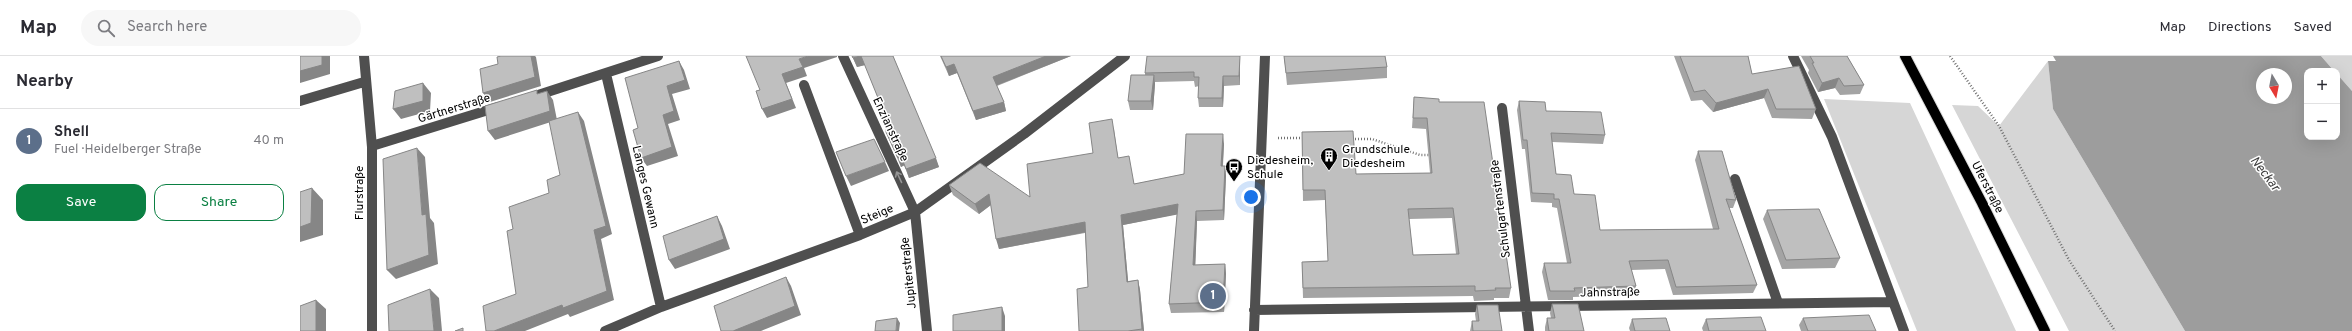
<!DOCTYPE html>
<html lang="en">
<head>
<meta charset="utf-8">
<style>
  :root { --surface:#fff; --page:#f7f7f7; --text:#2b2b33; --muted:#7c7c81; --line:#e1e1e2; --accent:#0b8043 }
  body { margin:0; font-family:Overpass,sans-serif; background:var(--page); color:var(--text) }
  .controls { position:absolute; right:12px; top:12px; display:grid; overflow:hidden; border-radius:8px; box-shadow:0 4px 16px #0002 }
  .controls button { width:36px; height:36px; display:grid; place-items:center; padding:0; border:0; border-bottom:1px solid var(--line); background:var(--surface); color:var(--text); font:20px sans-serif }
  .compass { position:absolute; left:1956px; top:12px; width:36px; height:36px; border-radius:50%; background:var(--surface); box-shadow:0 4px 16px #0002; rotate:170deg }
  .you { position:absolute; left:951px; top:141px; width:14px; height:14px; margin:-10px; border:3px solid #fff; border-radius:50%; background:#1a73e8; box-shadow:0 0 0 6px #1a73e833 }
  .badge { display:grid; place-items:center; width:26px; height:26px; border-radius:50%; background:var(--accent); color:#fff; font-size:13px; font-weight:700 }
  .pin { position:absolute; translate:-50% -50%; border:2px solid #fff; box-shadow:0 1px 4px #0006 }
  .list { margin:0; padding:0; list-style:none }
  h2 { display:flex; justify-content:space-between; align-items:center; height:52px; margin:0; padding:0 16px; font-size:17px }
  h2 small { font-size:13px; font-weight:400; color:var(--muted) }
  .list li { display:grid; grid-template-columns:26px 1fr auto; gap:12px; align-items:center; box-sizing:border-box; height:64px; padding:0 16px; border-top:1px solid var(--line) }
  .list b { display:block; font-size:15px; white-space:nowrap }
  .list p { margin:0; font-size:13px; white-space:nowrap; color:var(--muted) }
  .list em { font-size:13px; font-style:normal; color:var(--muted) }
  .actions { display:flex; gap:8px; padding:12px 16px }
  .actions a { flex:1; padding:9px 0; border:1px solid var(--accent); border-radius:12px; text-align:center; font-size:14px; color:var(--accent) }
  .actions .main { background:var(--accent); color:#fff }
  .icon { flex:none; width:22px; height:22px; fill:none; stroke:currentColor; stroke-width:2; stroke-linecap:round; stroke-linejoin:round }
  .map { position:relative; flex:none; width:2052px; height:275px; overflow:hidden }
  header { display:flex; align-items:center; gap:24px; box-sizing:border-box; height:56px; padding:0 20px; background:var(--surface); border-bottom:1px solid var(--line) }
  header strong { font-size:19px }
  nav { display:flex; gap:22px; margin-inline-start:auto; font-size:14px }
  .search { width:280px; height:36px; background:var(--page); display:flex; align-items:center; gap:10px; box-sizing:border-box; padding:0 14px; border-radius:22px; color:var(--muted); font-size:15px }
  main { display:flex }
  aside { flex:1; background:var(--surface) }
  .map>svg:first-child { display:block }
  .green { fill:#d6d6d6 }
  .water { fill:#9d9d9d; fill-rule:evenodd }
  .lines { fill:none; stroke-linecap:round; stroke-linejoin:round }
  .major-casing { stroke:#dbdbdb; stroke-width:12 }
  .path { stroke:#717171; stroke-width:2.5; stroke-dasharray:1 2; stroke-linecap:butt }
  .minor { stroke:#4f4f4f; stroke-width:10 }
  .major { stroke:#000; stroke-width:10 }
  .wall { fill:#a4a4a4; fill-rule:evenodd }
  .shaded-wall { fill:#868686 }
  .building { fill:#bfbfbf; stroke:#868686; fill-rule:evenodd }
  .oneway { stroke:#959595 }
  .labels { text-anchor:middle; stroke-width:3; stroke-linejoin:round; paint-order:stroke }
  .street-label { font-size:12px; fill:#000; stroke:#fff }
  .poi-label { font-size:12px; fill:#000; stroke:#fff; text-anchor:start }
  .water-label { font-size:13px; font-style:italic; fill:#3e3e3e; stroke:#fff }
</style>
</head>
<body>
<header>
<strong>Map</strong>
<div class="search"><svg class="icon" aria-label="search" viewBox="0 0 24 24"><circle cx="10" cy="10" r="6"/><path d="M15 15l6 6"/></svg>Search here</div>
<nav><a>Map</a><a>Directions</a><a>Saved</a></nav>
</header>
<main>
<aside>
<h2>Nearby<small></small></h2>
<ul class="list">
<li><span class="badge" style="background:#5c6f8a">1</span><div><b>Shell</b><p>Fuel · Heidelberger Straße</p></div><em>40 m</em></li>
</ul>
<div class="actions"><a class="main">Save</a><a>Share</a></div>
</aside>
<div class="map">
<svg width="2052" height="275" viewBox="0 0 2052 275">
  <rect width="100%" height="100%" fill="#fff"/>
  <path class="green" d="M2021,0H2052V35L2037,18V15H2034Z
    M1748,5L1753,53L1885,275H1769L1652,49L1678,50L1699,70Z
    M1524,43L1610,47L1716,275H1617Z"/>
  <path class="water" d="M1753,0H2021L2034,15H2007V81H2037V18L2052,35V275H1885L1753,53L1748,5H1756ZM1962,18H1986V42H1962Z"/>
  <g class="lines">
    <g class="major-casing">
      <path id="major" d="M1605,0L1682,147L1745,275"/>
    </g>
    <path class="path" d="M1650,0L1699,70L1769,204L1815,275
      M978,82H1005
      M1052,83H1072L1120,99H1130"/>
    <path class="minor" d="M64,0L72,91V275
      M543,0L615,156L627,275
      M1493,0L1532,81L1604,275
      M306,18L361,251
      M504,29L560,179
      M235,40L358,0
      M0,45L64,26
      M1202,52L1229,275
      M72,90L198,51
      M1435,123L1478,247
      M954,254L1593,246
      M305,275L361,251L560,179L615,156L724,78L825,0
      M954,275L965,0"/>
    <use href="#major" class="major"/>
  </g>
  <path class="wall" d="M552,0H593L639,111L609,122L604,109L601,111L586,76L587,64L565,9L557,11Z
    M640,0H771L697,30L704,46L706,55L676,64L657,17L649,20Z
    M984,0H1085L1087,11V22L987,29Z
    M1374,0H1448L1452,18L1516,53L1512,63L1472,62L1464,42L1413,56L1402,44L1391,45Z
    M1501,0H1547L1564,29L1560,38L1540,39L1535,32L1518,36L1508,17L1509,14Z
    M940,3V29L924,30L923,51H899L898,42L899,30L895,31L894,25L855,26V28L853,54H830L828,45L845,19V17Z
    M1114,41L1139,46L1211,232L1209,242H1194V244L1174,245L1173,240L1003,242L1002,206L1028,205L1025,144L1003,145L1002,76L1056,118L1130,117L1126,73L1112,72ZM1152,162L1156,198L1113,199L1109,163Z
    M1219,45L1246,55L1305,79L1303,88L1252,86L1256,118L1274,138L1300,174L1413,173L1395,104L1398,95L1436,144L1433,152H1429L1457,229L1453,237L1373,239L1365,213L1331,214L1336,230L1333,239L1273,241V244H1248L1242,216L1244,207H1267L1257,152L1252,151V147L1231,146L1225,93H1222L1217,54Z
    M814,73L818,102L834,128L884,118L924,88L923,110H925L926,120L924,164L897,165L895,209L925,208L926,218L924,256L871,257L869,248L877,158L823,169L828,225L838,224L840,234L844,275H779L788,231L785,177L699,193L691,149L679,158L653,139L649,129L730,141L793,97Z
    M1467,154L1540,202L1535,212L1482,213L1463,163Z
    M1252,248L1284,275H1245V271L1247,262H1251L1250,257Z
    M1177,249L1202,275H1170L1172,265H1176L1175,258Z
    M1503,262L1576,275H1501L1499,269Z
    M1332,263L1370,275H1330L1329,272Z
    M1406,263L1466,275H1403L1402,272Z"/>
  <path class="shaded-wall" d="M22,0H30V18L0,27V15Z
    M231,0H235L236,1L241,30L190,46L183,37Z
    M508,0H537V1L504,12L507,20L486,27L496,52L467,62L462,53L482,18L499,3Z
    M561,0L565,9L557,11L553,2Z
    M746,0H771L695,30L693,21Z
    M940,0V29L939,20Z
    M379,5L384,14L390,33L372,38L380,64L368,68L378,100L347,110L341,102L363,59L367,30Z
    M654,8L657,17L649,20L646,11Z
    M854,19L855,28L853,54L851,45Z
    M923,20L924,30L923,51L922,42Z
    M1539,22L1535,32L1518,36L1522,27Z
    M123,27L131,37L130,55L101,63L93,53Z
    M1468,33L1464,42L1413,56L1416,47Z
    M247,35L253,44L257,64L195,84L188,75Z
    M704,46L706,55L676,64L673,55Z
    M278,56L284,65L312,178L301,183L314,244L270,261L268,258L225,275H194L294,174Z
    M923,78L924,88L922,120L921,110Z
    M117,92L125,101L130,162L134,167L138,208L96,223L87,214L122,159Z
    M601,100L605,109L601,111L598,102Z
    M636,102L639,111L609,122L606,113Z
    M585,106L589,115L551,130L546,120Z
    M925,110L926,120L924,164L923,154Z
    M12,132L23,144V179L0,186V171Z
    M689,138L692,148L679,158L675,148Z
    M878,148L880,158L823,169L829,235L827,226L821,159Z
    M896,155L897,165L895,219L893,209Z
    M417,160L422,170L430,193L375,213L369,204Z
    M785,166L787,176L699,193L696,183Z
    M925,208L926,218L924,256L923,246Z
    M486,221L491,230L501,259L461,275H433Z
    M838,224L840,234L844,275H843L842,273Z
    M130,233L139,242L142,275H134Z
    M16,244L26,253V275H16Z
    M702,251L705,260V275H702Z
    M597,262L600,267L599,275H596Z"/>
  <path class="building" d="M0,0H22V9L0,15Z
    M201,0H231L235,21L183,37L180,13L198,8L197,1Z
    M446,0H508L499,3L503,11L482,18L492,43L462,53L456,35L460,34Z
    M552,0H560L553,2Z
    M561,0H593L636,102L606,113L601,100L598,102L586,76L587,64Z
    M641,0H746L693,21L704,46L673,55L654,8L646,11Z
    M847,0H940L939,20H923L922,42H898L899,21H894V16L845,17Z
    M984,0H1085L1087,11L986,17Z
    M1380,0H1448L1452,18L1499,10L1516,53H1476L1468,33L1416,47L1405,34L1394,36Z
    M1510,0H1547L1564,29L1544,30L1539,22L1522,27L1512,7H1514Z
    M379,5L385,24L367,30L374,55L363,59L372,91L341,102L333,74L338,72L325,22Z
    M831,19H854L851,45H828Z
    M123,27V45L93,53L95,35Z
    M237,34V38L247,35L250,55L188,75L185,50Z
    M1114,41L1139,43V46H1184L1211,232H1195L1196,234L1175,235V230L1003,232L1002,206L1028,205L1025,134H1003L1002,76L1053,75L1056,118L1132,117L1127,62H1113ZM1153,152L1159,198L1113,199L1108,153Z
    M1219,45L1245,46L1246,55L1301,56L1305,79L1251,77L1256,118L1271,119L1274,138L1295,139L1300,174L1419,173L1398,95H1422L1436,144L1426,143L1457,229L1376,231L1368,204L1329,205L1336,230L1274,232L1275,235H1250L1244,207H1271L1259,143H1254V138L1232,137L1227,84H1223Z
    M278,56L306,170L294,174L307,235L263,252L262,249L194,275H186L183,250L216,238L207,175L213,173L209,151L249,137L247,124L260,119L249,65Z
    M812,63L818,102L829,100L834,128L884,118L886,78H923L921,110H925L923,154L896,155L893,209L925,208L923,246L869,248L878,148L821,159L827,226L838,224L842,273L828,275H779L777,233L788,231L785,166L696,183L689,138L675,148L649,129L680,107L730,141L727,108L793,97L789,67Z
    M574,83L585,106L546,120L536,96Z
    M117,92L122,159L126,158L129,199L87,214L83,103Z
    M12,132L11,167L0,171V136Z
    M1519,153L1540,202L1486,204L1467,154Z
    M417,160L424,183L369,204L363,180Z
    M486,221L495,250L433,275H421L414,250Z
    M130,233L134,275H89L88,249Z
    M16,244V275H0V250Z
    M1252,248H1278L1284,275H1249L1247,262H1255Z
    M1177,249H1198L1202,275H1173L1172,265H1179Z
    M702,251V275H653V259Z
    M1569,259L1576,275H1508L1503,262Z
    M1461,261L1466,275H1409L1406,263Z
    M597,262L596,275H575L576,265Z
    M1366,262L1370,275H1335L1332,263Z
    M163,272V275H155Z"/>
  <defs><path id="oneway-shaft" d="M-6 0H5M1.5-3L5.5 0L1.5 3" fill="none" stroke-width="1.6" stroke-linecap="round" stroke-linejoin="round"/></defs>
  <use class="oneway" href="#oneway-shaft" transform="translate(599 121) rotate(-115)"/>
  <defs>
    <g id="building-pin" transform="scale(0.9)"><path d="M0 17L-7.5 6A9.5 9.5 0 1 1 7.5 6Z" fill="#000" stroke="#fff"/><path d="M-4-6H4V6H1V3H-1V6H-4ZM-2.5-4.3h1.7v1.8h-1.7ZM.8-4.3h1.7v1.8H.8ZM-2.5-1h1.7V.8h-1.7ZM.8-1h1.7V.8H.8Z" fill="#fff"/></g>
    <g id="bus-pin" transform="scale(0.9)"><path d="M0 17L-7.5 6A9.5 9.5 0 1 1 7.5 6Z" fill="#000" stroke="#fff"/><path d="M-5-6H5V4H4V6H2V4H-2V6H-4V4H-5ZM-3.5-4V0h7V-4ZM-3.5 1.2v1.5H-2V1.2ZM2 1.2v1.5H3.5V1.2Z" fill="#fff"/></g>
  </defs>
  <g fill-rule="evenodd">
    <use href="#building-pin" x="1029" y="100"/>
    <use href="#bus-pin" x="934" y="111"/>
  </g>
  <g class="labels">
    <g class="street-label">
      <text transform="translate(154 52) rotate(-17)" y="4">Gärtnerstraße</text>
      <text transform="translate(591 73) rotate(65)" y="4">Enzianstraße</text>
      <text transform="translate(346 131) rotate(77)" y="4">Langes Gewann</text>
      <text transform="translate(1688 131) rotate(63)" y="4">Uferstraße</text>
      <text transform="translate(59 137) rotate(-90)" y="4">Flurstraße</text>
      <text transform="translate(1200 153) rotate(-97)" y="4">Schulgartenstraße</text>
      <text transform="translate(577 158) rotate(-23)" y="4">Steige</text>
      <text transform="translate(608 217) rotate(-96)" y="4">Jupiterstraße</text>
      <text transform="translate(1310 236) rotate(-1)" y="4">Jahnstraße</text>
    </g>
    <g class="poi-label">
      <text x="1042" y="97">Grundschule<tspan x="1042" dy="14">Diedesheim</tspan></text>
      <text x="947" y="108">Diedesheim,<tspan x="947" dy="14">Schule</tspan></text>
    </g>
    <g class="water-label">
      <text transform="translate(1966 117) rotate(53)" y="5">Neckar</text>
    </g>
  </g>
</svg>
<div class="controls">
<button>+</button>
<button>−</button>
</div>
<svg class="compass" viewBox="-18 -18 36 36"><path d="M0-13l5 13h-10z" fill="#e53935"/><path d="M0 13l5-13h-10z" fill="#7c7c81"/></svg>
<div class="you"></div>
<div class="pin badge" style="left:913px;top:240px;background:#5c6f8a">1</div>
</div>
</main>
</body>
</html>
